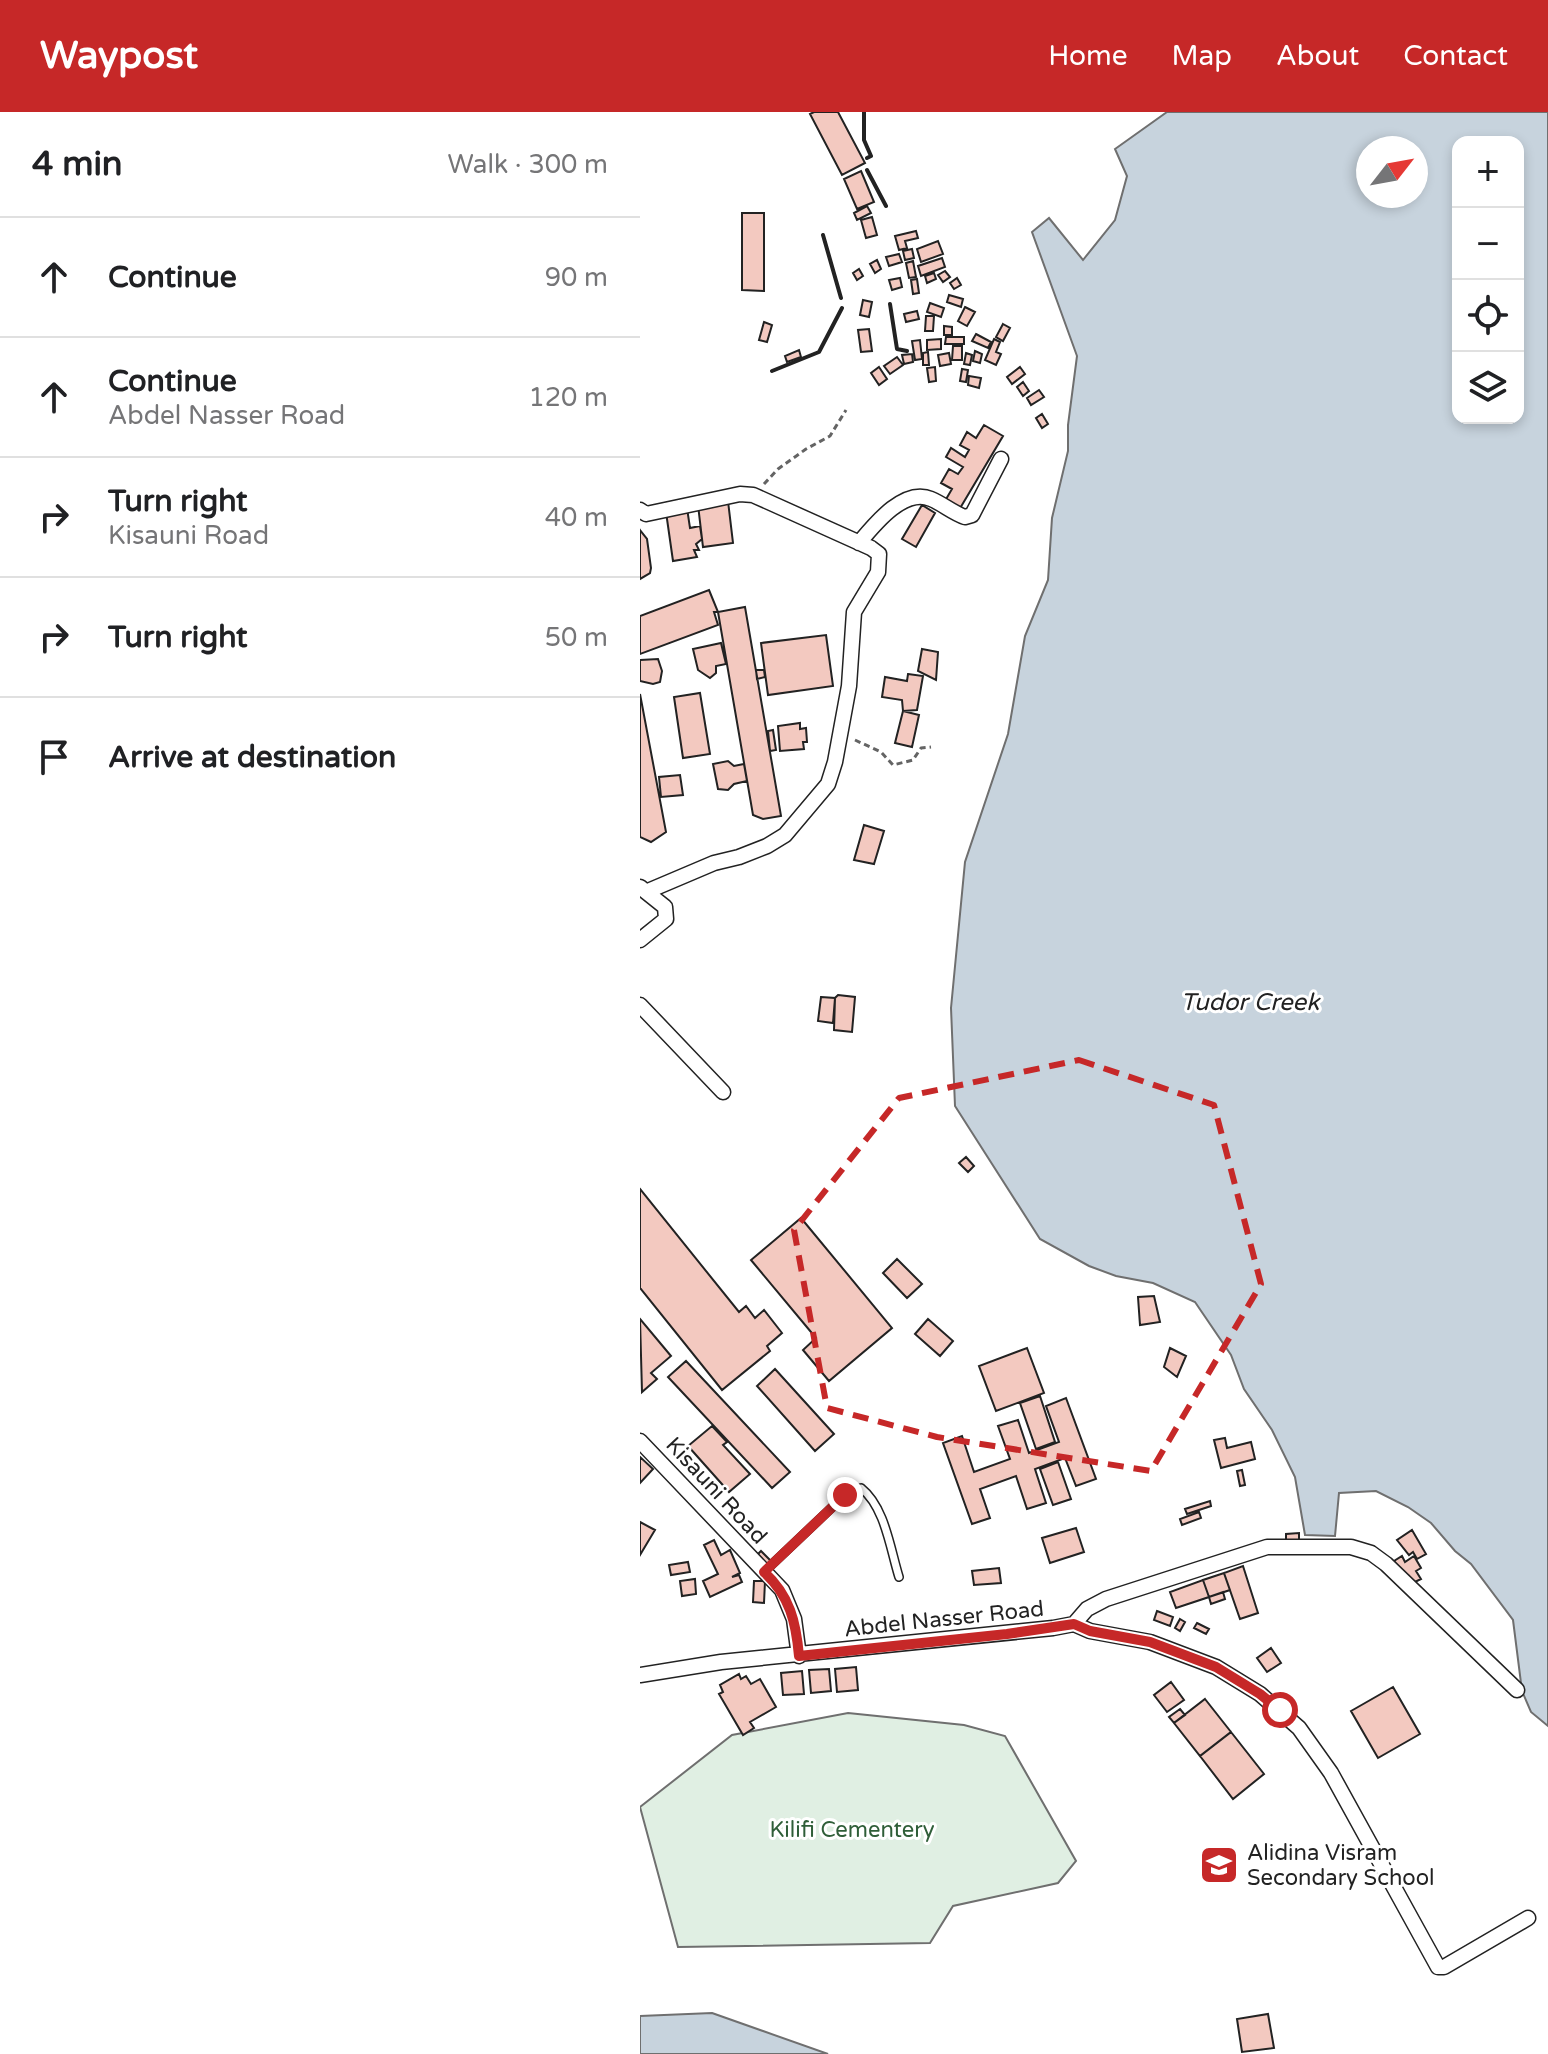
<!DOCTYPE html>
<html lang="en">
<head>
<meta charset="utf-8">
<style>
  :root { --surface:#fff; --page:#f6f6f6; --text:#202124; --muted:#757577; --line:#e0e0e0; --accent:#c62828 }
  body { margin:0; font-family:"Varela Round",sans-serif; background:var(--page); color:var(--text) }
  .controls { position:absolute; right:24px; top:24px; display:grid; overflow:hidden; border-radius:16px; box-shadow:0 4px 12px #0003 }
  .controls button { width:72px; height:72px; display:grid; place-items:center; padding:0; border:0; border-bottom:2px solid var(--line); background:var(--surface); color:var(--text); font:40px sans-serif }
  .compass { position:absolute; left:716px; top:24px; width:72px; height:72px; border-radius:50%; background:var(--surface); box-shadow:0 4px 12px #0003; rotate:59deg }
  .stop { position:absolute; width:24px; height:24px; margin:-18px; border:6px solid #c62828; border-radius:50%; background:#fff }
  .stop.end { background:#c62828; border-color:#fff; box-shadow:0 2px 8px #0008 }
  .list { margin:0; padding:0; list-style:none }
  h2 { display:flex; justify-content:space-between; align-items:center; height:104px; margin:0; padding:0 32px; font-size:34px }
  h2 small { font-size:26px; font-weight:400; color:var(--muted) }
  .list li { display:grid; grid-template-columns:52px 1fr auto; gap:24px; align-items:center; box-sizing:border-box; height:120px; padding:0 32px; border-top:2px solid var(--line) }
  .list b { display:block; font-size:30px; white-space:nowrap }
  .list p { margin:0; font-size:26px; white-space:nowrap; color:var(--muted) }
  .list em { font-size:26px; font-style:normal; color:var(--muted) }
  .icon { flex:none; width:44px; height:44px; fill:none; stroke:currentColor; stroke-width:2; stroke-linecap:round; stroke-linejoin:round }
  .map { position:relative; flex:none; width:908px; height:1942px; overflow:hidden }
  header { display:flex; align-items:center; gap:48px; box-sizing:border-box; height:112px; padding:0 40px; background:var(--accent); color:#fff }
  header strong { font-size:38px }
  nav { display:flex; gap:44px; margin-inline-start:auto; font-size:28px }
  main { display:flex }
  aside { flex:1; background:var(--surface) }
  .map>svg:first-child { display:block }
  .green { fill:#e0efe3; stroke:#6f6f6f; stroke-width:2 }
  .water { fill:#c7d3dd; stroke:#6f6f6f; stroke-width:2; fill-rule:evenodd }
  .building { fill:#f3c9c0; stroke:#222; stroke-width:2 }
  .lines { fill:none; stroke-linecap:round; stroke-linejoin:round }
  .service-casing { stroke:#222; stroke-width:10 }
  .minor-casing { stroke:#222; stroke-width:17 }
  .path { stroke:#646464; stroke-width:3; stroke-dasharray:6 4; stroke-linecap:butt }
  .service { stroke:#fff; stroke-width:7 }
  .minor { stroke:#fff; stroke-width:14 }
  .wall { stroke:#222; stroke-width:4 }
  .route { stroke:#c62828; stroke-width:10 }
  .marked { fill:none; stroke:#c62828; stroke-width:6; stroke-dasharray:16 10; stroke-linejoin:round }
  .labels { text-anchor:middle; stroke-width:6; stroke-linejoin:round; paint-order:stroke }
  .street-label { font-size:22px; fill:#222; stroke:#fff }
  .park-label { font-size:22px; fill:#2f5e38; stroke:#fff }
  .poi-label { font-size:22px; fill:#222; stroke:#fff; text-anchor:start }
  .water-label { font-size:24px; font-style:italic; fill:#222; stroke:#fff }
</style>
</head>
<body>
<header>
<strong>Waypost</strong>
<nav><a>Home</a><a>Map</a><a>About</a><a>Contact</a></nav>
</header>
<main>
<aside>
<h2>4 min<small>Walk · 300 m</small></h2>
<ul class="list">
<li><svg class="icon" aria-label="ahead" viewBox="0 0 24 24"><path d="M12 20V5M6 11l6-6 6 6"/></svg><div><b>Continue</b></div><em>90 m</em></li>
<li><svg class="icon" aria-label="ahead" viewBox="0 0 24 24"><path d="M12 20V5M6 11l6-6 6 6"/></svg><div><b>Continue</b><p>Abdel Nasser Road</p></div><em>120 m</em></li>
<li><svg class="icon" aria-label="right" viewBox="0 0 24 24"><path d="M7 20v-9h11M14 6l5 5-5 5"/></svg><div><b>Turn right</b><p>Kisauni Road</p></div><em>40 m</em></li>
<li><svg class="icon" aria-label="right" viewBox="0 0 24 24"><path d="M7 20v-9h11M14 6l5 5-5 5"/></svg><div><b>Turn right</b></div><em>50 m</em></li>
<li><svg class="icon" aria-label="arrive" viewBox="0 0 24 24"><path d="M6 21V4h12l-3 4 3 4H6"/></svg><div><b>Arrive at destination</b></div></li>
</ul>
</aside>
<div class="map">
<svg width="908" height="1942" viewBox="0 0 908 1942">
  <rect width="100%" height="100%" fill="#fff"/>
  <path class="green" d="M208,1601L324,1613L365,1624L436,1749L418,1771L313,1794L290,1831L38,1835L0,1695L92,1623Z"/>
  <path class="water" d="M527,0H908V1614L891,1600L882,1579L873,1508L831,1452L815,1439L791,1411L768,1395L736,1379L699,1381L695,1424L665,1423L655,1365L632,1318L604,1277L591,1243L555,1190L513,1171L476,1164L449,1154L400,1127L315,994L311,896L325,750L368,622L385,524L408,468L412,406L428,339V313L437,244L392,120L409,106L443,148L475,108L487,64L475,37ZM818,30H878V306H818ZM728,36H776V84H728Z
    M72,1901L188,1942H0V1904Z"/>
  <path class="building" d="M174,0H198L225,51L202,63L170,2Z
    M221,59L234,90L217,97L204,67Z
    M227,94L231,101L217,108L214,101Z
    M102,101H124V179L102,178Z
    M232,105L237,123L226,126L221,108Z
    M276,119L278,126L265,129L267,136L259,138L255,124Z
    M298,129L303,142L281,150L277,137Z
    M272,137L274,146L265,148L263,139Z
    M259,142L262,150L249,154L246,145Z
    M302,146L305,155L281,164L278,154Z
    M237,148L241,157L235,161L230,152Z
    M273,149L276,165L269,166L266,151Z
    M219,157L223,164L217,168L213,161Z
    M305,159L310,165L303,170L298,163Z
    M294,161L296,167L287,171L285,164Z
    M260,166L262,175L252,178L249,168Z
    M317,166L321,173L314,177L310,171Z
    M277,167L279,181L273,182L271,168Z
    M309,183L323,187L321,195L307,190Z
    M223,188L232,190L229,205L220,203Z
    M290,191L304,196L301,205L287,200Z
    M325,195L335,200L327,214L318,209Z
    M277,199L279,207L266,210L264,202Z
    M286,204H294L293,219H285Z
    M124,210L132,213L127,230L119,228Z
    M363,212L370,216L363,229L356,225Z
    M304,214L312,215V223H304Z
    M229,217L232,239L221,240L218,218Z
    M336,222L351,230L348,236L332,229Z
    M306,225H324V232H305Z
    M301,227V237L287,238V228Z
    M354,227L360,230L356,240L361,242L356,253L345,248Z
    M280,228L282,247L275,248L272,229Z
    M313,234H322V248H312Z
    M159,238L161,245L147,250L145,244Z
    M335,239L342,242L340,251L333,249Z
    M288,240L289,253H283V241Z
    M309,241L311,252L300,254L298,243Z
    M326,241L332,243L330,253L324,252Z
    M272,242L273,250L264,252L262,243Z
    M257,245L263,253L250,262L244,254Z
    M239,255L247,267L239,273L231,261Z
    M295,255L296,269L289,270L287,256Z
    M380,255L385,262L372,272L367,265Z
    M322,257L328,258L326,270L320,269Z
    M329,264L341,266L339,276L328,273Z
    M383,270L389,279L383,284L377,275Z
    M399,278L404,285L391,293L387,286Z
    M402,302L408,312L402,316L396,306Z
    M344,313L363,324L319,398L305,389L312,377L301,371L309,357L318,362L323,355L306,345L311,336L325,345L329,338L320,333L327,320L336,326Z
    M88,389L93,431L63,435L58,393Z
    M282,393L295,401L276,435L262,427Z
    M47,396L50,416L60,414L62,427L56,432L59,438H54L57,445L33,449L26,400Z
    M0,418L7,427L11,456L10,461L0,467Z
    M69,478L78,500H74L78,513L0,542V504Z
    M105,495L141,704L123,707L113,703L78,500Z
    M186,523L193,574L128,583L121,531Z
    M81,531L86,552L76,554V561L70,566L58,558L53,537Z
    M282,537L298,540L296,568L278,559Z
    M18,547L22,559L20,570L13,572L0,569V548Z
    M116,558H124L125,565L117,567Z
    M268,562L283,564L277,598L263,599L262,588L242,585L245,565L267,569Z
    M60,581L70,642L43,646L34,585Z
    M0,582L26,720L11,730L0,725Z
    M263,599L279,603L272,635L255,631Z
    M160,611V617L166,616L167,630H163L164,637L140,639L138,614Z
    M133,618L136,638L130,639L128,619Z
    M88,649L94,654L104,652L107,669L94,672L88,678L78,677L73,652Z
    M40,663L43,683L21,685L19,665Z
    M224,713L244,719L234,752L214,748Z
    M198,883L215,885L212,920L194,918L195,886Z
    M181,885L195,886L193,911L178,909Z
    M326,1045L334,1054L328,1060L319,1051Z
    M0,1077L99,1200L106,1194L115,1206L124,1198L142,1221L127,1234L130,1239L82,1278L0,1176Z
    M161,1106L252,1216L189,1269L163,1238L176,1226L111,1148Z
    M257,1147L282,1172L267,1186L243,1161Z
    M514,1184L520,1210L500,1213L498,1185Z
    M0,1207L31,1244L11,1261L17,1267L2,1280Z
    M288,1207L313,1229L300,1244L275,1222Z
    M387,1236L404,1281L356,1299L339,1254Z
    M530,1236L546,1244L537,1265L524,1255Z
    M46,1249L150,1360L132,1376L28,1265Z
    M135,1257L194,1322L175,1339L117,1274Z
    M400,1284L415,1330L396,1337L380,1291Z
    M426,1286L456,1367L436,1374L425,1346L395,1357L406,1391L387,1397L376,1364L340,1377L350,1406L332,1412L303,1331L322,1324L334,1360L370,1347L358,1314L378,1308L389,1341L419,1330L406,1294Z
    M72,1314L87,1330L83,1333L110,1362L89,1380L48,1334Z
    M585,1326L587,1336L611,1330L615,1347L581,1356L574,1328Z
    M0,1345L13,1357L0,1371Z
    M418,1350L431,1387L413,1393L400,1357Z
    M602,1358L605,1373L600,1374L597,1359Z
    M570,1389L571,1394L547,1402L545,1397Z
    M559,1400L561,1406L542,1413L540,1407Z
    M0,1410L15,1418L0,1443Z
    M436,1416L444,1440L410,1451L402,1426Z
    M772,1418L786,1442L777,1447L773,1440L769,1443L757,1428Z
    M659,1421V1430H646V1422Z
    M74,1428L81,1443L90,1438L100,1461L92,1465L99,1463L102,1470L70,1485L63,1469L78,1462L64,1433Z
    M121,1439L131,1449L126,1454L116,1444Z
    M762,1444L765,1450L774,1444L781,1456L776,1459L781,1467L773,1471L769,1464L765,1466L754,1449Z
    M48,1450L50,1460L31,1463L29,1453Z
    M603,1454L618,1501L600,1507L584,1461Z
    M359,1456L361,1471L334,1473L332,1459Z
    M584,1461L590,1478L569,1485L563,1468Z
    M55,1467L56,1482L42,1484L40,1469Z
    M563,1468L569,1485L536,1496L530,1480Z
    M114,1469H125L124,1491L113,1490Z
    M583,1480L585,1487L571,1492L569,1485Z
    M517,1499L533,1505L530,1514L514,1508Z
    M540,1507L545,1510L540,1519L535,1516Z
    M557,1511L569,1517L566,1522L554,1516Z
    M631,1536L641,1551L627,1560L617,1546Z
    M216,1555L218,1578L197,1580L195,1557Z
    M189,1557L191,1579L171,1581L169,1558Z
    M162,1559L164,1582L143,1583L141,1561Z
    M99,1562L101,1567L106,1564L111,1572L120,1567L136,1595L110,1610L114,1616L103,1623L79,1582L83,1580L80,1573Z
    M531,1570L544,1588L527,1600L514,1583Z
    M753,1575L780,1622L738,1646L711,1599Z
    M565,1587L591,1620L560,1644L534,1611Z
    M540,1597L545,1603L534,1611L529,1605Z
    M591,1620L624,1662L593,1687L560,1644Z
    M628,1902L634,1936L602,1940L597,1907Z"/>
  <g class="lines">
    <g class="service-casing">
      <path id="service" d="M124,1460L205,1383L221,1376C245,1395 250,1436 259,1465"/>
    </g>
    <g class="minor-casing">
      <path id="minor" d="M0,398L6,402L100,382L113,383L231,436L239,442L238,460L214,500L209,574L195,650L188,672L145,723L127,734L99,745L74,751L8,779
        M219,431C234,413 264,375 291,387C303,392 313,401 325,405L332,403L361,347
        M0,828L26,807L25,795L0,775
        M0,893L83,980
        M0,1329L142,1478L154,1507L159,1544
        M434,1512L450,1519L510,1530L576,1555L620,1582L659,1616L691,1661L798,1855H804L888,1806
        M0,1563L81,1550L413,1516L434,1512L447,1497L466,1487L627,1435H711L731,1441L746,1452L877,1578"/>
    </g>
    <path class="path" d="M124,372L138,357L166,337L190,324L206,298
      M215,628L241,640L253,653L273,648L281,636L291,635"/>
    <use href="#service" class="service"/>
    <use href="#minor" class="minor"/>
    <path class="wall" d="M224,0V28L231,44L227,46
      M227,58L246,94
      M183,123L201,186
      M250,192L257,237L267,239
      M132,259L179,240L202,196"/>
  </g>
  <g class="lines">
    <path class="route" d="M205,1383L124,1460C150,1484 156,1510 159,1544L367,1522L434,1512L450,1519L510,1530L576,1555L620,1582L640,1598"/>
  </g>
  <path class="marked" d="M439,948L574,993L621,1172L511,1359L297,1325L187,1296L154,1118L259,986Z"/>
  <defs>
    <g id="school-square" transform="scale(2)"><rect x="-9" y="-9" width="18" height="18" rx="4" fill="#c62828" stroke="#fff"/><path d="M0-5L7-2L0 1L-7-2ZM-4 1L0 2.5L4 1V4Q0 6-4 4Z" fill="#fff"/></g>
  </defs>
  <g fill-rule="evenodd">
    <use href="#school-square" x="579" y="1753"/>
  </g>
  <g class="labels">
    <g class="street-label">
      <text transform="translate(77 1378) rotate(47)" y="8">Kisauni Road</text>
      <text transform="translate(304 1506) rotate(-6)" y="8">Abdel Nasser Road</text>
    </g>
    <g class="park-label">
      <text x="212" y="1725">Kilifi Cementery</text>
    </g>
    <g class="poi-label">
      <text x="607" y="1748">Alidina Visram<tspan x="607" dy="25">Secondary School</tspan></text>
    </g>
    <g class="water-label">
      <text x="610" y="898">Tudor Creek</text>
    </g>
  </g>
</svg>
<div class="controls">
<button>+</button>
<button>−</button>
<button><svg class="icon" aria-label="locate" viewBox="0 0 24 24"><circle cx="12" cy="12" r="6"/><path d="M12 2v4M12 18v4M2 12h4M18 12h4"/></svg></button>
<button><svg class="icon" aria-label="layers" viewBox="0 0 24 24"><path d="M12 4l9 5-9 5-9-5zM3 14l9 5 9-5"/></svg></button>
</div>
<svg class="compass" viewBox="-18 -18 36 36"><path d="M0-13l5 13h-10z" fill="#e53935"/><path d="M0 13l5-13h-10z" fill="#757577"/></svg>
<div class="stop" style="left:640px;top:1598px"></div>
<div class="stop end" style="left:205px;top:1383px"></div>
</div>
</main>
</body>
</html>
